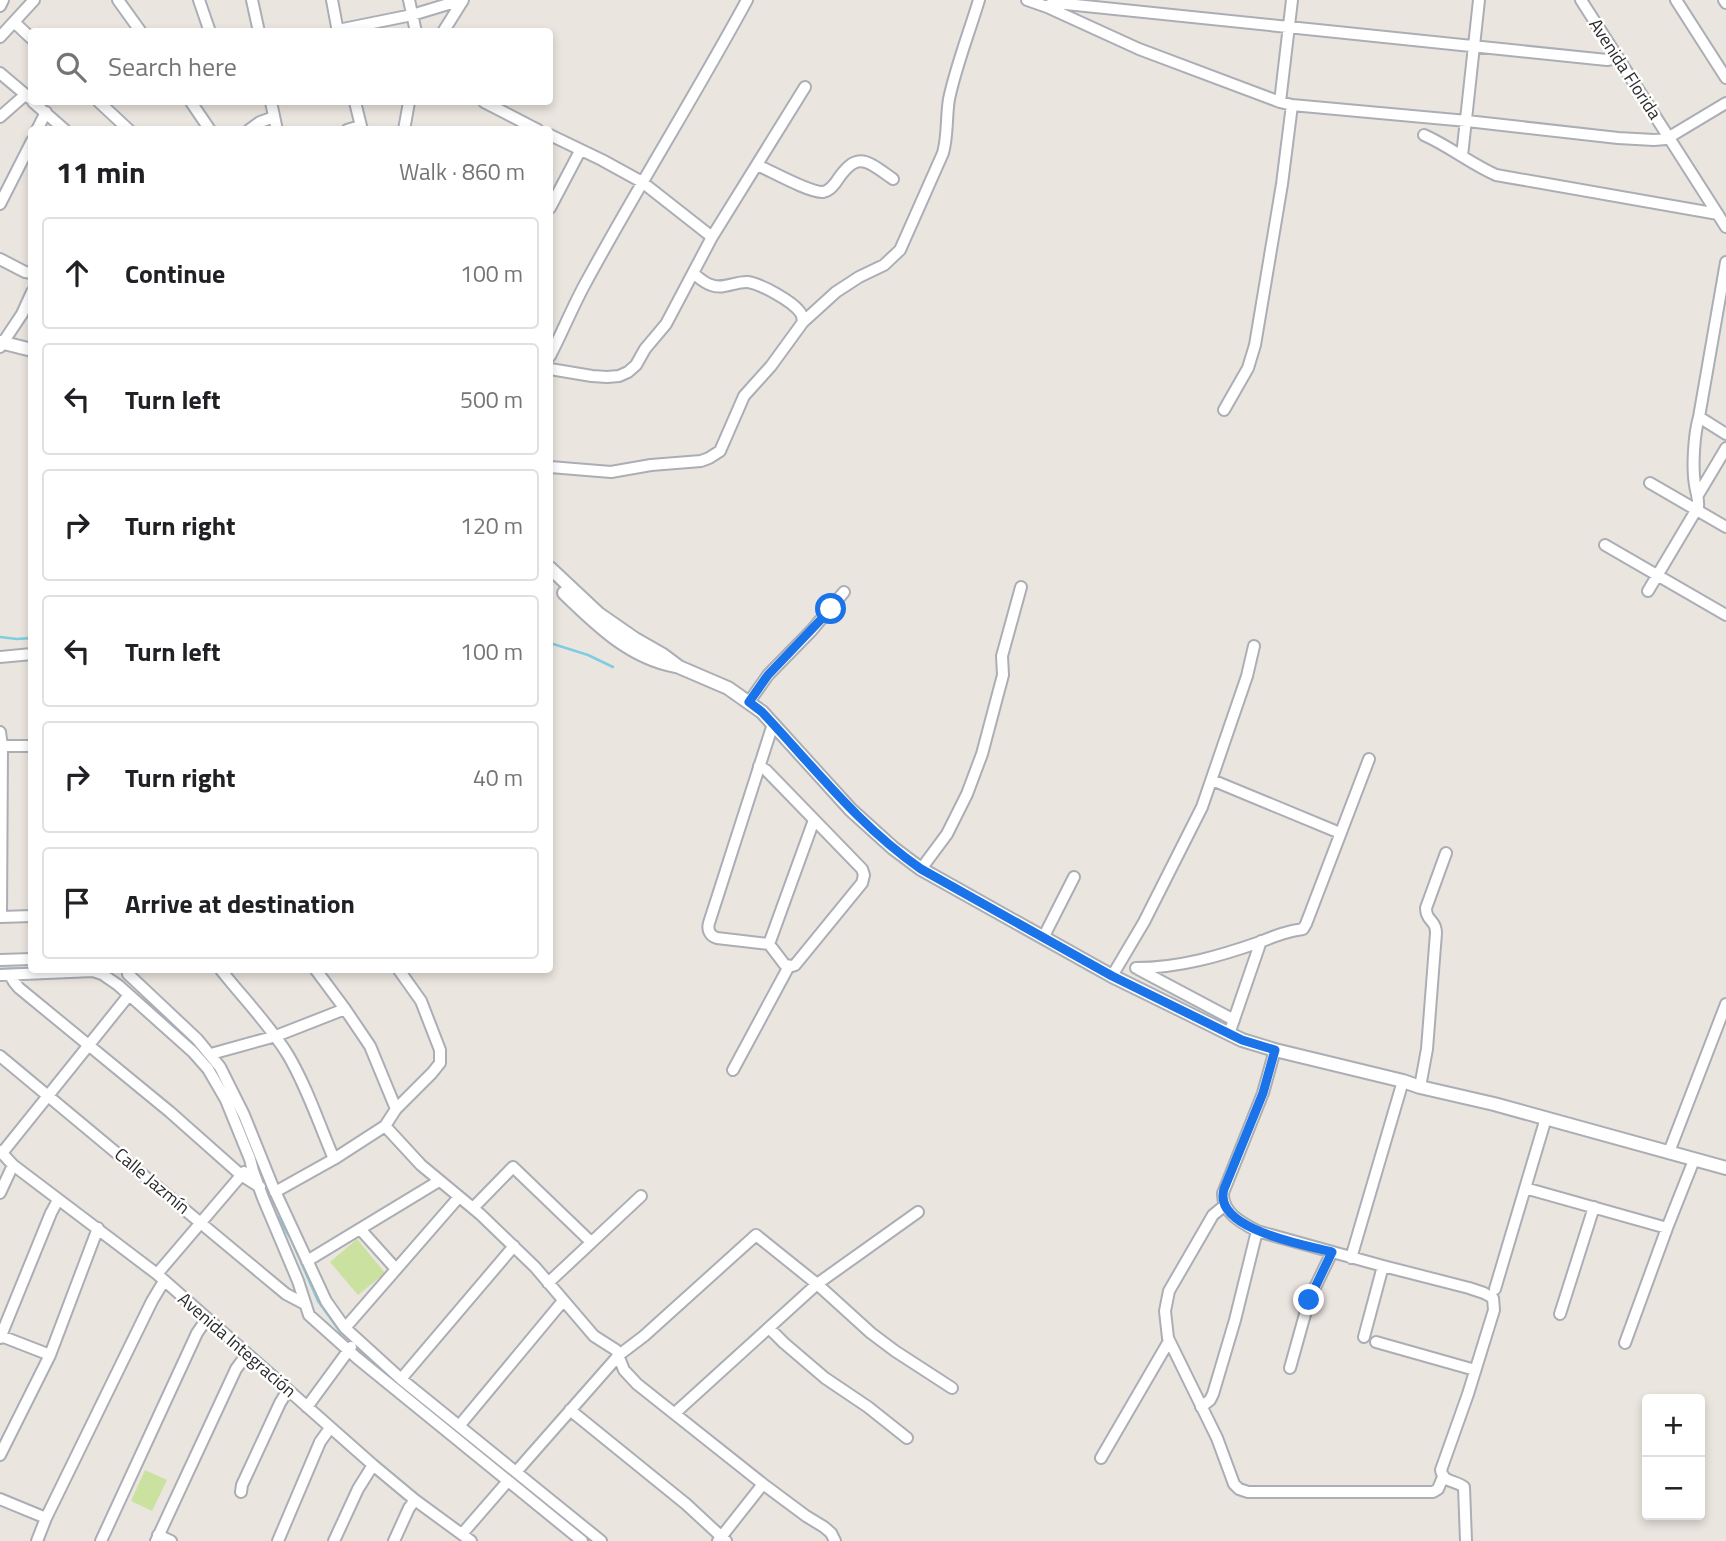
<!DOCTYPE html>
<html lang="en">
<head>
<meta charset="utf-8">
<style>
  :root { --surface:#fff; --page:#f6f6f6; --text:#202124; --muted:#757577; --line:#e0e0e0 }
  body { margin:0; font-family:"Titillium Web",sans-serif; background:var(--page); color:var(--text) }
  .controls { position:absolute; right:21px; bottom:21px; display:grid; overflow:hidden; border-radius:7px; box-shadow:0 4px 10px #0003 }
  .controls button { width:63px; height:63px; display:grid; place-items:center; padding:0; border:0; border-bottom:2px solid var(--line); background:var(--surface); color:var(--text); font:35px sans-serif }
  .stop { position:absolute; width:21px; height:21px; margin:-16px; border:5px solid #1a73e8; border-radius:50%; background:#fff }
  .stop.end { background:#1a73e8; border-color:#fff; box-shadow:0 2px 7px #0008 }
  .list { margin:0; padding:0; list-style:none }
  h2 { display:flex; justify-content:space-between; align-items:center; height:91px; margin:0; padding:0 28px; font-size:30px }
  h2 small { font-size:23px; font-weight:400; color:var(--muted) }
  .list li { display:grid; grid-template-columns:46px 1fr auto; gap:21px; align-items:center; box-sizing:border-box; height:112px; margin:0 14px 14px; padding:0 14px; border:2px solid var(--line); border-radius:7px }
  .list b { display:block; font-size:26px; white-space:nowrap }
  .list em { font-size:23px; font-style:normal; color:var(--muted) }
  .icon { flex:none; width:38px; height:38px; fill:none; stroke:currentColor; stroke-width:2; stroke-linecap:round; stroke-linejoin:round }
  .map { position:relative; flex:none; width:1726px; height:1541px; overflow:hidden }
  .search { position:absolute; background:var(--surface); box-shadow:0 4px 10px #0003; left:28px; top:28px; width:525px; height:77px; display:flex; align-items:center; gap:18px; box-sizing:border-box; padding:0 24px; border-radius:7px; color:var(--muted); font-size:26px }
  .panel { position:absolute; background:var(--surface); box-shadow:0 4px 10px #0003; left:28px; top:126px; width:525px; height:847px; border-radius:7px }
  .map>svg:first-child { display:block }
  .pitch { fill:#cae19f }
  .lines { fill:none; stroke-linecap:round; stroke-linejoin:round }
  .stream { stroke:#7ecee0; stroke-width:2.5 }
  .minor-casing { stroke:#abaeb5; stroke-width:14 }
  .tertiary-casing { stroke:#abaeb5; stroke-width:16 }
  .minor { stroke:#fff; stroke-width:10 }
  .tertiary { stroke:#fff; stroke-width:12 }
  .route { stroke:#1a73e8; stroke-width:9 }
  .labels { text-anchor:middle; stroke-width:5; stroke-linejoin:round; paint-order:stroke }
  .street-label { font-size:18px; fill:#2b2b2b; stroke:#fff }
</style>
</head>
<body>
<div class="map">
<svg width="1726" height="1541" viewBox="0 0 1726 1541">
  <rect width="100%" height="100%" fill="#ebe5df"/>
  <path class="pitch" d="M357,1239L385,1273L358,1295L330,1262Z
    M145,1470L167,1480L152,1511L131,1501Z"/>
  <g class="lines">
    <path class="stream" d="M0,637L17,639L32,638
      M550,643L588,655L613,667
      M0,969L32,968
      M184,1034L205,1058
      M274,1211L291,1239L318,1301L341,1333
      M365,1355L387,1374"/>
    <g class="minor-casing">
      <path id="minor" d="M118,0L141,32
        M199,0L210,32
        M252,0L259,32
        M332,0L338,32
        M409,0L416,32
        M1027,0L1047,7L1139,49L1280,102L1292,105L1467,121L1618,138L1654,140L1666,139L1726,103
        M1581,0L1726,227
        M1676,0L1726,78
        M1724,0L1726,3
        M0,6L3,0
        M1047,7L1051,4H1066L1607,60L1618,58
        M14,22L32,39
        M338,30L412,15L455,2H462
        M443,32L463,0
        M0,37L34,0
        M0,73L32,100
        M33,102L65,130
        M99,102L129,130
        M191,102L210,130
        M271,102L277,130
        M355,102L362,130
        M484,102L538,130
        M1280,102L1292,0
        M0,117L25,95
        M37,130L46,112
        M249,130L260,122L274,117
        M347,130L360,126
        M404,130L409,102
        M550,135L602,160L642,182L712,237
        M1424,135C1449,146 1471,164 1496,175L1718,214
        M1462,156L1479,0
        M757,165C771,171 810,193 823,192C829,191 832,187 836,182C857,150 866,160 893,179
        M0,204L32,141
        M550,208L580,151
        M0,259L25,272L32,273
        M693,273C698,277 704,283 711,285C724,290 735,281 748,282C761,284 792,301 800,312C803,316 802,317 803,322
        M0,347L22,314L32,292
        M550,356C562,333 572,308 585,284C637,188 695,96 747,0
        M550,369L592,376L607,377L619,376L628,372L636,365L645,349L666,324L712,237L805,87
        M1224,410L1248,368L1255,345L1282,184L1292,105
        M1699,417L1726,434
        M550,467L611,472L651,465L701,461L709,458L720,451L744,396L771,366L803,322L836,292L859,277L884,265L900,250L943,153C948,135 946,117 949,99C956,66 969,33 979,0
        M1650,483L1726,527
        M1698,495L1726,448
        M1605,545L1726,615
        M1648,591L1698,507C1699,498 1696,493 1695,485C1692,467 1694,434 1699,417L1726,262
        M0,657L32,654
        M749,702L768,675L812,630L844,592
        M0,732L2,746L1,916
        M0,746H32
        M759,766L766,770L862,869L864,875L862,883L795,965L792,966L785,965L769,944L717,938C710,936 707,930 709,923L773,724
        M1212,780L1340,833
        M921,869L947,834L967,794L982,754L1003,675L1002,656L1021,587
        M0,917L32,916
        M1043,938L1074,877
        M769,944L814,820
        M0,960L32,959
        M1136,968C1179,968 1220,956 1260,942C1275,936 1287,931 1303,929L1306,924L1369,759
        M1138,969L1234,1020
        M221,970C243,998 269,1024 288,1055C307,1087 319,1124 334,1159
        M316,970L345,1009L370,1046L396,1109
        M128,974L197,1039L220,1067L244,1115L273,1187L326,1301L345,1328L401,1379L601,1541
        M0,975L93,971L102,974L118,985L193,1052L208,1069L226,1100L250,1159L253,1171L263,1198L298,1281L309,1315L357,1358L582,1541
        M10,975L14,982L19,988L170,1112L241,1175L260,1187
        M1112,976L1144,922L1202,807L1247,676L1254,646
        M1229,1034L1261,941
        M1275,1050L1263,1093L1223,1193C1222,1213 1242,1223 1257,1231L1383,1266L1469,1288L1484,1293L1493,1298L1494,1310L1468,1394L1441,1470C1443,1483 1455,1480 1464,1487L1466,1541
        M211,1054L276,1036L345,1009
        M0,1056L286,1294L305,1304
        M733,1070L789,966
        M1420,1087L1427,1049L1436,933C1436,919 1426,922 1426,908L1446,853
        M385,1126L421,1165L480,1214L535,1267L594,1336L616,1350L624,1370L637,1384L763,1484L806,1516L824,1527L831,1533L835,1541
        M0,1151L13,1165L157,1274L373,1465L415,1500L471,1541
        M1669,1152L1726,1004
        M2,1153L129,995
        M1525,1188L1667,1228
        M275,1192L334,1159L385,1126L396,1109L432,1073L440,1063V1050L421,1001L399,970
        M0,1193L13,1165
        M1224,1206L1213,1215L1169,1291L1165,1311L1168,1338L1217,1438L1234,1484L1239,1489L1248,1492H1433L1438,1489L1443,1477
        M473,1208L513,1167L591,1242
        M360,1229L396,1269
        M1351,1258L1403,1081
        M307,1261L439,1181
        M157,1274L244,1172
        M548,1283L641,1196
        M1495,1289L1546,1118
        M1560,1314L1594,1207
        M345,1328L459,1197
        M769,1328L784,1343L825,1378L868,1407L907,1438
        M1,1336L50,1355
        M1364,1337L1383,1266
        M0,1338L51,1213L58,1200
        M1376,1342L1475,1370
        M1625,1343L1667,1228L1694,1160
        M1290,1368L1309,1300L1332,1252
        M401,1379L514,1246
        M307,1407L351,1347
        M1201,1407L1210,1400L1213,1394L1235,1320L1257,1231
        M570,1410L686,1504L726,1541
        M675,1413L817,1284L918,1212
        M459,1426L563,1301
        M0,1455L50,1355L98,1228
        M1101,1458L1169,1341
        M516,1472L619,1355L644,1336L756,1235L817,1284L871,1333L895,1351L952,1388
        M241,1492L242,1485L280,1403L288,1390
        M0,1499L46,1518
        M462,1534L508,1481
        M158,1535L171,1541
        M37,1541L46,1518L152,1301L164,1281
        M101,1541L197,1333L206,1320
        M156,1541L236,1369L247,1354
        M278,1541L320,1442L330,1428
        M334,1541L358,1489L373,1465
        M394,1541L409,1508L415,1500
        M718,1541L763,1484"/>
    </g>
    <g class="tertiary-casing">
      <path id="tertiary" d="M0,342L32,350
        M550,568L599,614L635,639L663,655L679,667L728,688L762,712L851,810L893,848L921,869L1112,976L1242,1040L1275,1050L1403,1081L1420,1087L1494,1104L1726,1168
        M564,593C596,624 630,658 676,666"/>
    </g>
    <use href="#minor" class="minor"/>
    <use href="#tertiary" class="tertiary"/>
  </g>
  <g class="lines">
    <path class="route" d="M831,609L768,675L749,702L762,712C813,766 859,826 921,869L1112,976L1242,1040L1275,1050L1263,1093L1224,1189C1212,1229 1305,1245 1332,1252L1309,1300"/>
  </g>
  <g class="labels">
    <g class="street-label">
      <text transform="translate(1625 69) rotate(57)" y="6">Avenida Florida</text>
      <text transform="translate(152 1181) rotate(40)" y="6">Calle Jazmín</text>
      <text transform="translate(237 1345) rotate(41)" y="6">Avenida Integración</text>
    </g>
  </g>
</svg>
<div class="controls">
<button>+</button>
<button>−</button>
</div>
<div class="stop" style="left:831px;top:609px"></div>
<div class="stop end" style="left:1309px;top:1300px"></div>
<div class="search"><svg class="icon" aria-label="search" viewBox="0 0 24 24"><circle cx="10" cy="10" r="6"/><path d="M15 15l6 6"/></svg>Search here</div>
<section class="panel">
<h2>11 min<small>Walk · 860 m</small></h2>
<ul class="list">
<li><svg class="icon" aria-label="ahead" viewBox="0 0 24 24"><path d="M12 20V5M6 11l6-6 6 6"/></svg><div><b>Continue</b></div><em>100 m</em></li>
<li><svg class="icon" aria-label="left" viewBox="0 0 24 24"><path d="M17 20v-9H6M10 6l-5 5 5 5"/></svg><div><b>Turn left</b></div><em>500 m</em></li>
<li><svg class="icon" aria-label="right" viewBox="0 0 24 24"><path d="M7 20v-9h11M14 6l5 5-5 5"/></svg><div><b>Turn right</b></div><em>120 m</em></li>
<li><svg class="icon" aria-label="left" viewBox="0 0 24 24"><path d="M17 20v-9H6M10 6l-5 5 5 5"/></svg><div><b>Turn left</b></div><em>100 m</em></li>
<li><svg class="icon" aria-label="right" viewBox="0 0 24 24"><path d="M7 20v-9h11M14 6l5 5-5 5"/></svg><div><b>Turn right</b></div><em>40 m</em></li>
<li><svg class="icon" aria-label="arrive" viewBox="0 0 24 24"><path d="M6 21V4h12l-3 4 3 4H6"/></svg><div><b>Arrive at destination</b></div></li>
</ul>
</section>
</div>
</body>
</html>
